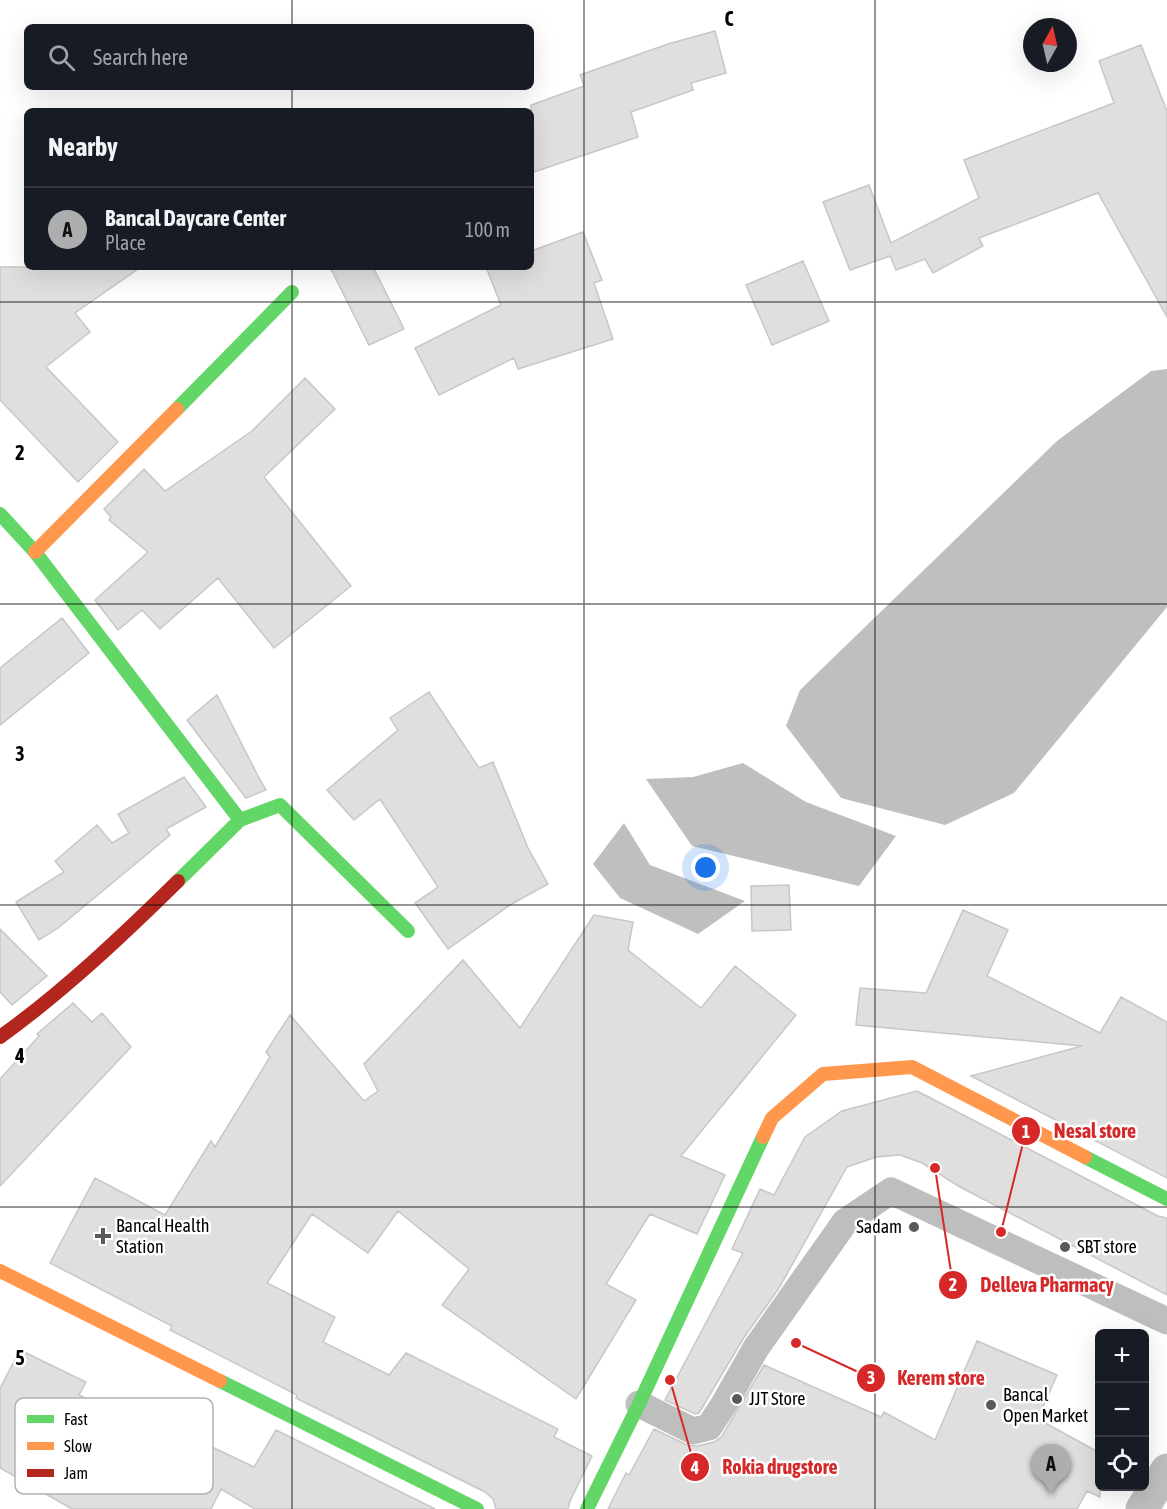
<!DOCTYPE html>
<html lang="en">
<head>
<meta charset="utf-8">
<style>
  :root { --surface:#171b24; --page:#20242c; --text:#f1f3f6; --muted:#9ea1a6; --line:#363941; --accent:#adaeaf }
  body { margin:0; font-family:"Asap Condensed",sans-serif; background:var(--page); color:var(--text) }
  .controls { position:absolute; right:18px; bottom:18px; display:grid; overflow:hidden; border-radius:9px; box-shadow:0 6px 24px #0002 }
  .controls button { width:54px; height:54px; display:grid; place-items:center; padding:0; border:0; border-bottom:2px solid var(--line); background:var(--surface); color:var(--text); font:30px sans-serif }
  .compass { position:absolute; left:1023px; top:18px; width:54px; height:54px; border-radius:50%; background:var(--surface); box-shadow:0 6px 24px #0002; rotate:8deg }
  .you { position:absolute; left:706px; top:868px; width:21px; height:21px; margin:-15px; border:4px solid #fff; border-radius:50%; background:#1a73e8; box-shadow:0 0 0 9px #1a73e833 }
  .badge { display:grid; place-items:center; width:39px; height:39px; border-radius:50%; background:var(--accent); color:#111; font-size:20px; font-weight:700 }
  .pin { position:absolute; translate:-50% -50px; filter:drop-shadow(0 2px 3px #0008) }
  .pin::after { content:''; position:absolute; top:32px; width:21px; height:18px; background:inherit; clip-path:polygon(0 0,100% 0,50% 100%) }
  .list { margin:0; padding:0; list-style:none }
  h2 { display:flex; justify-content:space-between; align-items:center; height:78px; margin:0; padding:0 24px; font-size:26px }
  h2 small { font-size:20px; font-weight:400; color:var(--muted) }
  .list li { display:grid; grid-template-columns:39px 1fr auto; gap:18px; align-items:center; box-sizing:border-box; height:84px; padding:0 24px; border-top:2px solid var(--line) }
  .list b { display:block; font-size:22px; white-space:nowrap }
  .list p { margin:0; font-size:20px; white-space:nowrap; color:var(--muted) }
  .list em { font-size:20px; font-style:normal; color:var(--muted) }
  .icon { flex:none; width:33px; height:33px; fill:none; stroke:currentColor; stroke-width:2; stroke-linecap:round; stroke-linejoin:round }
  .map { position:relative; flex:none; width:1167px; height:1509px; overflow:hidden }
  .search { position:absolute; background:var(--surface); box-shadow:0 6px 24px #0002; left:24px; top:24px; width:510px; height:66px; display:flex; align-items:center; gap:15px; box-sizing:border-box; padding:0 21px; border-radius:9px; color:var(--muted); font-size:22px }
  .panel { position:absolute; background:var(--surface); box-shadow:0 6px 24px #0002; left:24px; top:108px; width:510px; height:162px; border-radius:9px }
  .map>svg:first-child { display:block }
  .water { fill:#bfbfbf }
  .building { fill:#dfdfdf; stroke:#c7c7c7; stroke-width:1.5 }
  .lines { fill:none; stroke-linecap:round; stroke-linejoin:round }
  .lane { stroke:#bebebe; stroke-width:27 }
  .street { stroke:#bebebe; stroke-width:33 }
  .fast { stroke:#63d668; stroke-width:14 }
  .slow { stroke:#ff974d; stroke-width:14 }
  .jam { stroke:#b3261e; stroke-width:14 }
  .grid { fill:none; stroke:#000; stroke-width:1.5; stroke-opacity:0.55 }
  .poi-dot { fill:#595959; stroke:#fff; stroke-width:2 }
  .labels { text-anchor:middle; stroke-width:5; stroke-linejoin:round; paint-order:stroke }
  .poi-label { font-size:18px; fill:#000; stroke:#fff; text-anchor:start }
  .key { fill:#fff; stroke:#b2b2b2; stroke-width:1.5 }
  .key-label { font-size:16px; fill:#000 }
  .grid-label { font-size:20px; text-anchor:middle; font-weight:bold; fill:#000; stroke:#fff; stroke-width:5; stroke-linejoin:round; paint-order:stroke }
  .leader { fill:none; stroke:#d62828; stroke-width:2 }
  .callout-dot { fill:#d62828; stroke:#fff; stroke-width:2 }
  .mark-label { font-size:18px; text-anchor:middle; font-weight:bold; fill:#fff }
  .callout-label { font-size:20px; text-anchor:middle; font-weight:bold; fill:#d62828; stroke:#fff; stroke-width:5; stroke-linejoin:round; paint-order:stroke }
</style>
</head>
<body>
<div class="map">
<svg width="1167" height="1509" viewBox="0 0 1167 1509">
  <rect width="100%" height="100%" fill="#fff"/>
  <path class="water" d="M1167,369V607L1014,793L945,825L841,798L786,726L800,690L1057,441L1151,371Z
    M743,763L806,802L896,836L859,886L692,846L646,779L693,777Z
    M624,823L650,865L745,901L698,934L620,898L593,864Z"/>
  <path class="building" d="M715,31L726,73L691,83L693,90L631,112L638,137L531,173V105L584,86L580,75L668,44Z
    M1141,45L1167,111V317L1098,193L979,238L983,246L933,273L925,259L896,270L890,256L850,270L823,202L869,185L891,243L979,198L964,160L1114,103L1099,61Z
    M583,232L602,280L594,283L613,339L518,369L514,358L439,395L415,348L501,305L486,267H531V251Z
    M803,261L829,321L772,345L746,285Z
    M0,267H141L75,313L90,332L46,367L118,442L78,482L0,400Z
    M330,267H373L404,329L369,345Z
    M305,378L335,409L264,477L351,586L274,648L218,578L160,629L142,610L118,630L95,600L148,552L109,520L111,517L104,509L144,469L165,491L252,431Z
    M62,618L89,653L0,725V668Z
    M429,692L479,768L493,762L528,848L548,884L510,905L448,949L415,903L438,887L380,799L354,820L327,790L398,730L390,718Z
    M217,695L259,778L266,790L246,798L187,720Z
    M184,777L206,807L166,829L170,835L58,928L39,940L16,902L64,872L55,861L97,825L112,843L129,833L118,814Z
    M789,885L791,930L752,931L751,886Z
    M963,910L1008,930L987,976L1100,1033L1121,997L1167,1022V1178L971,1076L1082,1046L856,1025L860,988L926,993Z
    M594,915L633,922L628,950L701,1008L735,966L796,1015L681,1156L725,1175L697,1234L650,1214L606,1284L636,1300L576,1399L442,1305L469,1269L398,1211L368,1253L312,1214L267,1283L335,1317L323,1342L389,1375L406,1353L558,1429L554,1437L592,1456L570,1501L568,1509H496L493,1499L485,1492L296,1398L297,1395L170,1330L172,1326L50,1263L95,1178L165,1215L211,1141L215,1147L270,1057L266,1052L290,1015L364,1101L378,1091L364,1064L463,960L520,1028Z
    M0,929L47,976L12,1005L0,992Z
    M73,1003L92,1022L102,1013L131,1047L0,1186V1079L39,1036L37,1034Z
    M917,1091L1158,1216L1167,1218V1295L960,1187L922,1163L900,1155L876,1157L847,1167L779,1288L743,1339L699,1413L695,1414L665,1400L743,1253L732,1249L760,1189L774,1195L805,1137L842,1111Z
    M977,1341L1057,1375L1038,1419L1100,1453V1497L1087,1491L1077,1509H608L626,1473L629,1475L654,1429L687,1445L697,1446L714,1442L722,1436L764,1365L881,1417L884,1412L935,1440Z
    M20,1350L86,1382L79,1395L161,1436L166,1425L254,1467L276,1430L435,1509H255L221,1489L211,1509H72L0,1468V1388Z"/>
  <g class="lines">
    <path class="lane" d="M639,1404L693,1431L709,1427L724,1404L756,1348L845,1222L891,1191L1167,1321"/>
    <path class="street" d="M1142,1509L1167,1470"/>
    <path class="fast" d="M177,409L292,292
      M0,514L35,552L240,820
      M178,881L240,820L280,805L408,931
      M1085,1157L1167,1199
      M220,1381L477,1509
      M587,1509L639,1404L763,1137"/>
    <path class="slow" d="M35,552L177,409
      M763,1137L772,1118L823,1074L912,1067L1085,1157
      M0,1271L220,1381"/>
    <path class="jam" d="M0,1037C64,991 122,936 178,881"/>
  </g>
  <path class="grid" d="M292,0V27M584,0V1509M875,0V1509M292,87V111M292,267V1509M0,302H1167M0,604H1167M0,905H1167M0,1207H1167"/>
  <g class="poi-dot">
    <circle cx="914" cy="1227" r="6"/>
    <path d="M100 1227h6v6h6v6h-6v6h-6v-6h-6v-6h6z"/>
    <circle cx="1065" cy="1247" r="6"/>
    <circle cx="737" cy="1399" r="6"/>
    <circle cx="991" cy="1405" r="6"/>
  </g>
  <g class="labels">
    <g class="poi-label">
      <text x="116" y="1232">Bancal Health<tspan x="116" dy="21">Station</tspan></text>
      <text x="902" y="1233" text-anchor="end">Sadam</text>
      <text x="1077" y="1253">SBT store</text>
      <text x="1003" y="1401">Bancal<tspan x="1003" dy="21">Open Market</tspan></text>
      <text x="749" y="1405">JJT Store</text>
    </g>
  </g>
  <rect x="15" y="1398" width="198" height="96" rx="9" class="key"/>
  <rect x="27" y="1415" width="27" height="8" fill="#63d668"/>
  <rect x="27" y="1442" width="27" height="8" fill="#ff974d"/>
  <rect x="27" y="1469" width="27" height="8" fill="#b3261e"/>
  <g class="key-label">
    <text x="64" y="1425">Fast</text>
    <text x="64" y="1452">Slow</text>
    <text x="64" y="1479">Jam</text>
  </g>
  <g class="grid-label">
    <text x="729" y="26">C</text>
    <text x="20" y="460">2</text>
    <text x="20" y="761">3</text>
    <text x="20" y="1063">4</text>
    <text x="20" y="1365">5</text>
  </g>
  <path class="leader" d="M1001 1232L1026 1131M935 1168L953 1285M796 1343L871 1378M670 1380L695 1467"/>
  <g class="callout-dot">
    <circle cx="1001" cy="1232" r="6"/>
    <circle cx="935" cy="1168" r="6"/>
    <circle cx="796" cy="1343" r="6"/>
    <circle cx="670" cy="1380" r="6"/>
    <circle cx="1026" cy="1131" r="15"/>
    <circle cx="953" cy="1285" r="15"/>
    <circle cx="871" cy="1378" r="15"/>
    <circle cx="695" cy="1467" r="15"/>
  </g>
  <g class="mark-label">
    <text x="1026" y="1138">1</text>
    <text x="953" y="1291">2</text>
    <text x="871" y="1384">3</text>
    <text x="695" y="1474">4</text>
  </g>
  <g class="callout-label">
    <text x="1095" y="1138">Nesal store</text>
    <text x="1047" y="1292">Delleva Pharmacy</text>
    <text x="941" y="1385">Kerem store</text>
    <text x="780" y="1474">Rokia drugstore</text>
  </g>
</svg>
<div class="controls">
<button>+</button>
<button>−</button>
<button><svg class="icon" aria-label="locate" viewBox="0 0 24 24"><circle cx="12" cy="12" r="6"/><path d="M12 2v4M12 18v4M2 12h4M18 12h4"/></svg></button>
</div>
<svg class="compass" viewBox="-18 -18 36 36"><path d="M0-13l5 13h-10z" fill="#e53935"/><path d="M0 13l5-13h-10z" fill="#9ea1a6"/></svg>
<div class="you"></div>
<div class="pin badge" style="left:1051px;top:1494px">A</div>
<div class="search"><svg class="icon" aria-label="search" viewBox="0 0 24 24"><circle cx="10" cy="10" r="6"/><path d="M15 15l6 6"/></svg>Search here</div>
<section class="panel">
<h2>Nearby<small></small></h2>
<ul class="list">
<li><span class="badge">A</span><div><b>Bancal Daycare Center</b><p>Place</p></div><em>100 m</em></li>
</ul>
</section>
</div>
</body>
</html>
